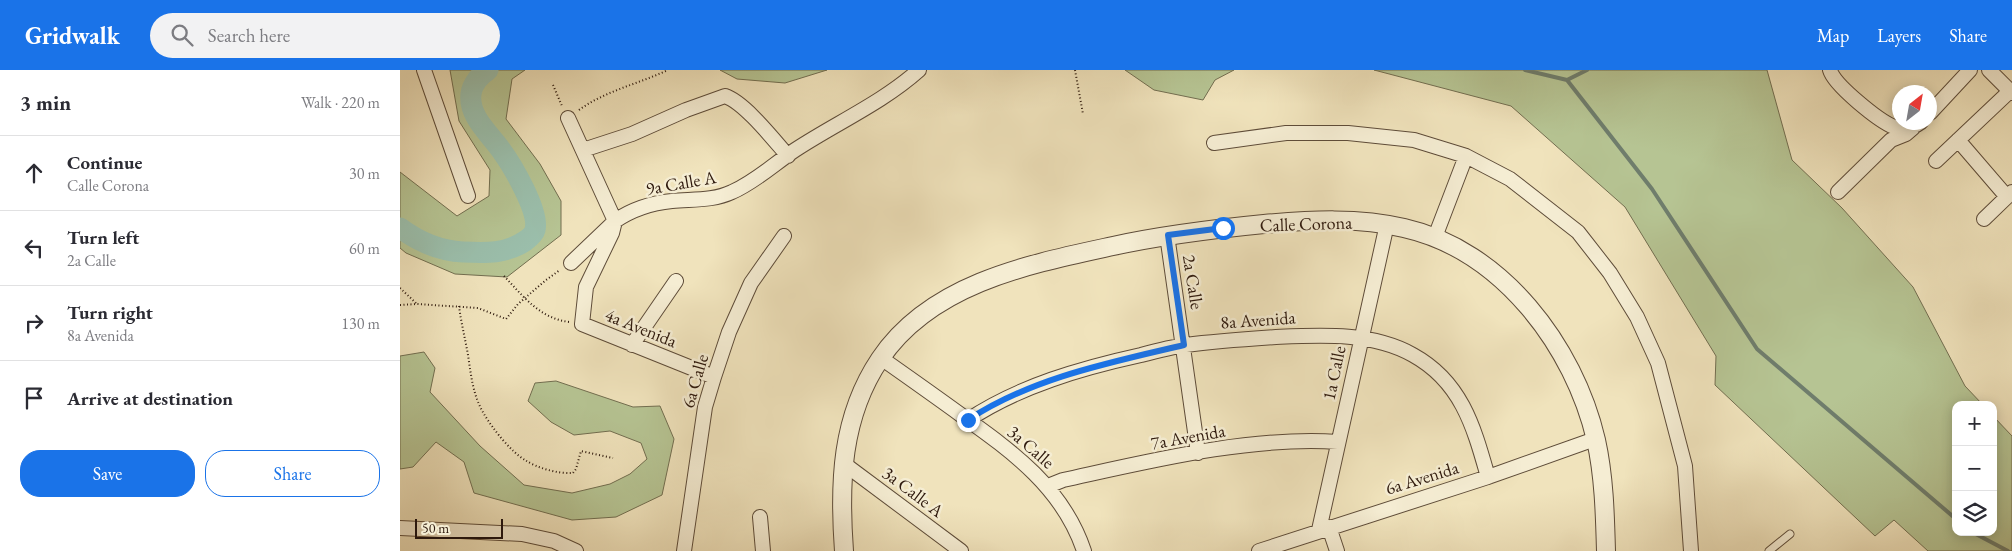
<!DOCTYPE html>
<html lang="en">
<head>
<meta charset="utf-8">
<style>
  :root { --surface:#fff; --page:#f2f2f3; --text:#2b2b33; --muted:#7c7c81; --line:#e1e1e2; --accent:#1a73e8 }
  body { margin:0; font-family:"EB Garamond",serif; background:var(--page); color:var(--text) }
  .controls { position:absolute; right:15px; bottom:15px; display:grid; overflow:hidden; border-radius:10px; box-shadow:0 2px 12px #0003 }
  .controls button { width:45px; height:45px; display:grid; place-items:center; padding:0; border:0; border-bottom:1px solid var(--line); background:var(--surface); color:var(--text); font:25px sans-serif }
  .compass { position:absolute; left:1492px; top:15px; width:45px; height:45px; border-radius:50%; background:var(--surface); box-shadow:0 2px 12px #0003; rotate:31deg }
  .scale { position:absolute; left:15px; bottom:12px; width:88px; box-sizing:border-box; padding-left:5px; border:2px solid #2e190d; border-top:0; font-size:14px; line-height:18px; white-space:nowrap; color:#2e190d; -webkit-text-stroke:4px #f5edd3; paint-order:stroke }
  .stop { position:absolute; width:15px; height:15px; margin:-11px; border:4px solid #1a73e8; border-radius:50%; background:#fff }
  .stop.end { background:#1a73e8; border-color:#fff; box-shadow:0 1px 5px #0008 }
  .list { margin:0; padding:0; list-style:none }
  h2 { display:flex; justify-content:space-between; align-items:center; height:65px; margin:0; padding:0 20px; font-size:21px }
  h2 small { font-size:16px; font-weight:400; color:var(--muted) }
  .list li { display:grid; grid-template-columns:32px 1fr auto; gap:15px; align-items:center; box-sizing:border-box; height:75px; padding:0 20px; border-top:1px solid var(--line) }
  .list b { display:block; font-size:19px; white-space:nowrap }
  .list p { margin:0; font-size:16px; white-space:nowrap; color:var(--muted) }
  .list em { font-size:16px; font-style:normal; color:var(--muted) }
  .actions { display:flex; gap:10px; padding:15px 20px }
  .actions a { flex:1; padding:11px 0; border:1px solid var(--accent); border-radius:20px; text-align:center; font-size:18px; color:var(--accent) }
  .actions .main { background:var(--accent); color:#fff }
  .icon { flex:none; width:28px; height:28px; fill:none; stroke:currentColor; stroke-width:2; stroke-linecap:round; stroke-linejoin:round }
  .map { position:relative; flex:none; width:1612px; height:481px; overflow:hidden }
  header { display:flex; align-items:center; gap:30px; box-sizing:border-box; height:70px; padding:0 25px; background:var(--accent); color:#fff }
  header strong { font-size:24px }
  nav { display:flex; gap:28px; margin-inline-start:auto; font-size:18px }
  .search { width:350px; height:45px; background:var(--page); display:flex; align-items:center; gap:12px; box-sizing:border-box; padding:0 18px; border-radius:28px; color:var(--muted); font-size:19px }
  main { display:flex }
  aside { flex:1; background:var(--surface) }
  .map>svg:first-child { display:block }
  .green { fill:#b6c493; stroke:#726e50 }
  .lines { fill:none; stroke-linecap:round; stroke-linejoin:round }
  .stream { stroke:#6f7d6c; stroke-width:4 }
  .river { stroke:#9bbfac; stroke-width:21 }
  .service-casing { stroke:#5e4c39; stroke-width:9 }
  .minor-casing { stroke:#5e4c39; stroke-width:16 }
  .tertiary-casing { stroke:#5e4c39; stroke-width:20 }
  .path { stroke:#2e190d; stroke-width:2; stroke-dasharray:1 2.5; stroke-linecap:butt }
  .service { stroke:#f5edd3; stroke-width:7 }
  .minor { stroke:#f5edd3; stroke-width:14 }
  .tertiary { stroke:#f5edd3; stroke-width:18 }
  .route { stroke:#1a73e8; stroke-width:6 }
  .labels { text-anchor:middle; stroke-width:5; stroke-linejoin:round; paint-order:stroke }
  .street-label { font-size:18px; fill:#2e190d; stroke:#f5edd3 }
</style>
</head>
<body>
<header>
<strong>Gridwalk</strong>
<div class="search"><svg class="icon" aria-label="search" viewBox="0 0 24 24"><circle cx="10" cy="10" r="6"/><path d="M15 15l6 6"/></svg>Search here</div>
<nav><a>Map</a><a>Layers</a><a>Share</a></nav>
</header>
<main>
<aside>
<h2>3 min<small>Walk · 220 m</small></h2>
<ul class="list">
<li><svg class="icon" aria-label="ahead" viewBox="0 0 24 24"><path d="M12 20V5M6 11l6-6 6 6"/></svg><div><b>Continue</b><p>Calle Corona</p></div><em>30 m</em></li>
<li><svg class="icon" aria-label="left" viewBox="0 0 24 24"><path d="M17 20v-9H6M10 6l-5 5 5 5"/></svg><div><b>Turn left</b><p>2a Calle</p></div><em>60 m</em></li>
<li><svg class="icon" aria-label="right" viewBox="0 0 24 24"><path d="M7 20v-9h11M14 6l5 5-5 5"/></svg><div><b>Turn right</b><p>8a Avenida</p></div><em>130 m</em></li>
<li><svg class="icon" aria-label="arrive" viewBox="0 0 24 24"><path d="M6 21V4h12l-3 4 3 4H6"/></svg><div><b>Arrive at destination</b></div></li>
</ul>
<div class="actions"><a class="main">Save</a><a>Share</a></div>
</aside>
<div class="map">
<svg width="1612" height="481" viewBox="0 0 1612 481">
  <rect width="100%" height="100%" fill="#f0e3bc"/>
  <filter id="stains"><feTurbulence type="fractalNoise" baseFrequency=".004" numOctaves="4"/><feColorMatrix values="0 0 0 0 .2 0 0 0 0 .09 0 0 0 0 .02 0 0 0 .5 -.17"/></filter>
  <radialGradient id="worn" r=".72"><stop offset=".6" stop-color="#630" stop-opacity="0"/><stop offset="1" stop-color="#630" stop-opacity=".3"/></radialGradient>
  <path class="green" d="M50,0H125L112,9L106,49L140,94L161,131V165L107,207L55,204L6,183L0,178V102L57,146L89,126L90,100L59,51Z
    M320,0H427L385,13L337,9Z
    M725,0H834L815,10L803,30L754,20Z
    M974,0H1367L1392,90L1442,138L1513,217L1565,316L1583,335H1556V462H1593V346L1612,366V481H1528L1494,450L1475,466L1315,315L1316,286L1225,137L1111,36Z
    M24,282L35,298L30,322L80,376L124,415L172,423L210,414L230,404L247,389L241,373L210,361L174,365L151,352L128,331L135,313L156,311L233,337L260,336L274,369L262,425L216,447L172,450L74,423L64,392L36,372L13,397L0,399V286Z"/>
  <g class="lines">
    <path class="stream" d="M1125,0L1167,10L1252,119L1357,279L1556,449
      M1167,10L1187,0
      M1572,462L1608,481"/>
    <path class="river" d="M0,158C19,172 40,181 63,182C86,183 106,184 125,171C129,168 134,164 135,160C140,142 112,95 101,80C90,64 68,46 71,24C72,14 80,5 88,0"/>
    <g class="service-casing">
      <path id="service" d="M1369,481L1390,464"/>
    </g>
    <g class="minor-casing">
      <path id="minor" d="M24,0L68,126
        M1430,0C1434,15 1479,51 1494,57C1504,60 1513,58 1521,52
        M1589,0L1612,23
        M1530,43L1570,0
        M168,48L215,151L171,193
        M1558,70L1607,127
        M814,73L886,63H948L1014,70L1066,86L1110,109L1178,162L1210,203L1237,247L1258,293L1285,396L1291,481
        M183,80L232,64L286,40L325,26C344,32 374,70 388,86
        M1536,91L1610,21
        M1438,122L1491,70L1506,64L1513,58
        M1584,149L1612,122
        M767,165L798,383
        M1035,167L1066,86
        M232,275L276,211
        M481,288C508,307 535,326 561,345C613,382 663,418 684,481
        M314,307L182,254L186,217L212,163L215,151C231,140 252,133 272,131C292,129 313,131 332,122C355,112 374,94 395,80C436,53 482,33 519,0
        M568,350C619,316 682,298 741,285C756,281 771,277 786,275C816,271 846,269 876,267C922,265 972,262 1013,285C1062,312 1074,358 1088,407
        M443,393L561,481
        M648,416L663,410C750,391 850,366 938,372
        M360,447L363,481
        M929,457L937,481
        M0,458L122,464L154,471L176,481
        M919,460L987,154
        M284,481L305,337L314,307L329,262L351,213L384,166
        M859,481L1088,407L1195,369"/>
    </g>
    <g class="tertiary-casing">
      <path id="tertiary" d="M444,481C439,413 441,347 480,289C531,213 630,194 713,176C763,165 813,159 864,154C910,150 959,147 1004,158C1102,180 1174,276 1196,370C1204,406 1205,444 1206,481"/>
    </g>
    <path class="path" d="M675,0L683,44
      M153,15L162,36
      M179,40C205,21 238,14 268,0
      M104,206C123,226 140,249 170,252
      M0,218L17,234
      M0,235L17,234L78,238L106,249L118,234L146,210L160,200
      M59,236C61,252 65,268 68,285C71,305 73,326 84,344C92,358 111,382 125,390C137,398 158,404 173,403L176,399L181,381L213,388"/>
    <use href="#service" class="service"/>
    <use href="#minor" class="minor"/>
    <use href="#tertiary" class="tertiary"/>
  </g>
  <g class="lines">
    <path class="route" d="M568,350C631,308 712,292 784,275L768,165L823,158"/>
  </g>
  <g class="labels">
    <g class="street-label">
      <text transform="translate(281 113) rotate(-10)" y="6">9a Calle A</text>
      <text transform="translate(906 154) rotate(-2)" y="6">Calle Corona</text>
      <text transform="translate(793 212) rotate(81)" y="6">2a Calle</text>
      <text transform="translate(858 250) rotate(-4)" y="6">8a Avenida</text>
      <text transform="translate(241 258) rotate(22)" y="6">4a Avenida</text>
      <text transform="translate(934 303) rotate(-78)" y="6">1a Calle</text>
      <text transform="translate(295 311) rotate(-74)" y="6">6a Calle</text>
      <text transform="translate(788 367) rotate(-10)" y="6">7a Avenida</text>
      <text transform="translate(631 377) rotate(41)" y="6">3a Calle</text>
      <text transform="translate(1022 408) rotate(-17)" y="6">6a Avenida</text>
      <text transform="translate(513 422) rotate(37)" y="6">3a Calle A</text>
    </g>
  </g>
  <rect width="100%" height="100%" filter="url(#stains)"/>
  <rect width="100%" height="100%" fill="url(#worn)"/>
</svg>
<div class="controls">
<button>+</button>
<button>−</button>
<button><svg class="icon" aria-label="layers" viewBox="0 0 24 24"><path d="M12 4l9 5-9 5-9-5zM3 14l9 5 9-5"/></svg></button>
</div>
<svg class="compass" viewBox="-18 -18 36 36"><path d="M0-13l5 13h-10z" fill="#e53935"/><path d="M0 13l5-13h-10z" fill="#7c7c81"/></svg>
<div class="scale">50 m</div>
<div class="stop" style="left:823px;top:158px"></div>
<div class="stop end" style="left:568px;top:350px"></div>
</div>
</main>
</body>
</html>
